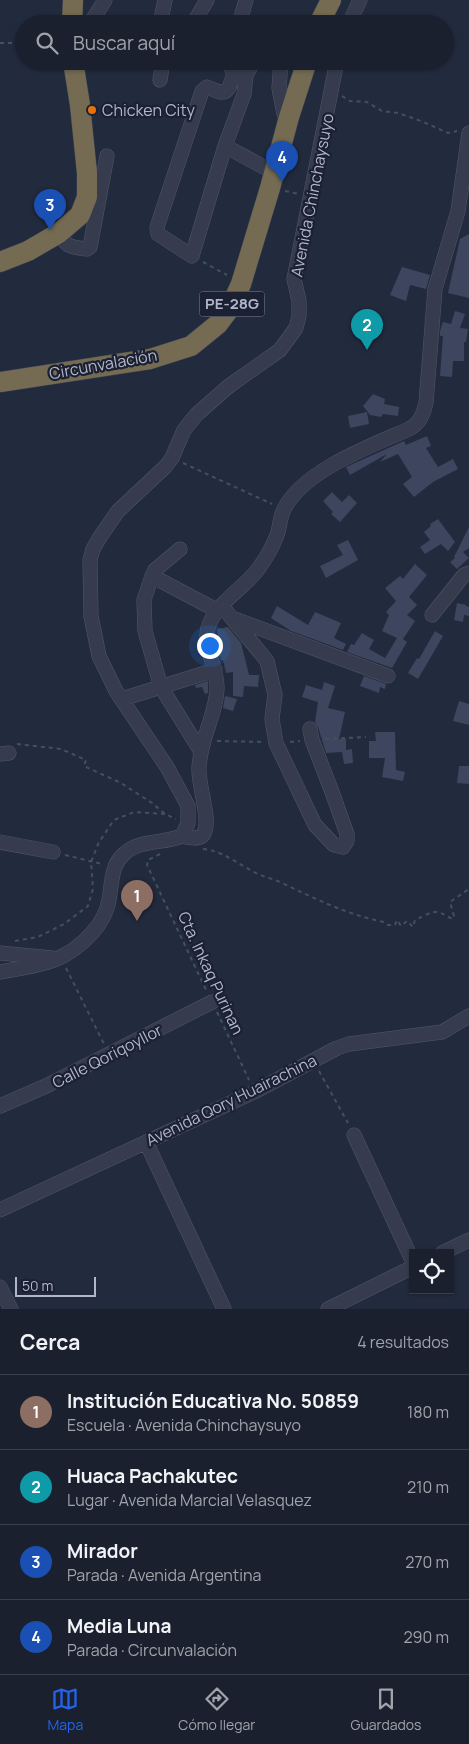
<!DOCTYPE html>
<html lang="es">
<head>
<meta charset="utf-8">
<style>
  :root { --surface:#1a202e; --page:#272d3a; --text:#f1f3f6; --muted:#9fa3aa; --line:#383e4a; --accent:#2563eb }
  body { margin:0; font-family:Manrope,sans-serif; background:var(--page); color:var(--text) }
  .controls { position:absolute; right:15px; bottom:15px; display:grid; overflow:hidden; border-radius:0px; box-shadow:0 1px 4px #0004 }
  .controls button { width:45px; height:45px; display:grid; place-items:center; padding:0; border:0; border-bottom:1px solid var(--line); background:var(--surface); color:var(--text); font:25px sans-serif }
  .scale { position:absolute; left:15px; bottom:12px; width:81px; box-sizing:border-box; padding-left:5px; border:2px solid #b1b7c9; border-top:0; font-size:14px; line-height:18px; white-space:nowrap; color:#b1b7c9; -webkit-text-stroke:4px #1b2132; paint-order:stroke }
  .you { position:absolute; left:209px; top:645px; width:18px; height:18px; margin:-12px; border:4px solid #fff; border-radius:50%; background:#1a73e8; box-shadow:0 0 0 8px #1a73e833 }
  .badge { display:grid; place-items:center; width:32px; height:32px; border-radius:50%; background:var(--accent); color:#fff; font-size:16px; font-weight:700 }
  .pin { position:absolute; translate:-50% -41px; filter:drop-shadow(0 1px 2px #0008) }
  .pin::after { content:''; position:absolute; top:26px; width:18px; height:15px; background:inherit; clip-path:polygon(0 0,100% 0,50% 100%) }
  .list { margin:0; padding:0; list-style:none }
  h2 { display:flex; justify-content:space-between; align-items:center; height:65px; margin:0; padding:0 20px; font-size:21px }
  h2 small { font-size:16px; font-weight:400; color:var(--muted) }
  .list li { display:grid; grid-template-columns:32px 1fr auto; gap:15px; align-items:center; box-sizing:border-box; height:75px; padding:0 20px; border-top:1px solid var(--line) }
  .list b { display:block; font-size:19px; white-space:nowrap }
  .list p { margin:0; font-size:16px; white-space:nowrap; color:var(--muted) }
  .list em { font-size:16px; font-style:normal; color:var(--muted) }
  .icon { flex:none; width:28px; height:28px; fill:none; stroke:currentColor; stroke-width:2; stroke-linecap:round; stroke-linejoin:round }
  .map { position:relative; flex:none; width:469px; height:1309px; overflow:hidden }
  .search { position:absolute; background:var(--surface); box-shadow:0 1px 4px #0004; left:15px; right:15px; top:15px; height:55px; display:flex; align-items:center; gap:12px; box-sizing:border-box; padding:0 18px; border-radius:28px; color:var(--muted); font-size:19px }
  .sheet { height:365px; background:var(--surface) }
  nav { display:flex; justify-content:space-around; align-items:center; box-sizing:border-box; height:70px; border-top:1px solid var(--line); background:var(--surface); font-size:14px; color:var(--muted) }
  nav a { display:grid; justify-items:center; gap:2px }
  nav .on { color:var(--accent) }
  .map>svg:first-child { display:block }
  .building { fill:#3d465e }
  .lines { fill:none; stroke-linecap:round; stroke-linejoin:round }
  .minor-casing { stroke:#515768; stroke-width:15 }
  .highway-casing { stroke:#3e4455; stroke-width:21 }
  .path { stroke:#3f5358; stroke-width:2; stroke-dasharray:4 4; stroke-linecap:butt }
  .minor { stroke:#363c4d; stroke-width:14 }
  .highway { stroke:#746b52; stroke-width:20 }
  .food-dot { fill:#e8710a; stroke:#1b2132; stroke-width:2 }
  .labels { text-anchor:middle; stroke-width:4.5; stroke-linejoin:round; paint-order:stroke }
  .shield { fill:#1b2132; stroke:#848a9c; stroke-width:1 }
  .shield-label { font-size:15px; font-weight:bold; fill:#b1b7c9 }
  .poi-label { font-size:16px; fill:#b1b7c9; stroke:#1b2132; text-anchor:start }
  .street-label { font-size:16px; fill:#b1b7c9; stroke:#1b2132 }
</style>
</head>
<body>
<div class="map">
<svg width="469" height="1309" viewBox="0 0 469 1309">
  <rect width="100%" height="100%" fill="#222a3d"/>
  <path class="building" d="M469,234V298L448,293L460,239Z
    M402,267L430,275L426,289L410,285L406,301L390,295Z
    M455,311L465,314L460,328L468,329L466,342H464V361H453L452,377L440,376L443,336H440V331L443,322L451,324Z
    M373,394L385,399L384,404L399,407L398,416L383,414L381,417L370,415L363,406Z
    M367,412L369,424L350,428L348,416Z
    M427,436L431,446L426,448L438,467L453,459L458,469L433,482L414,497L403,484L412,477L398,454L380,462L387,454L350,475L346,467L404,441L406,445Z
    M332,492L342,502L349,495L357,503L340,522L331,514L333,512L323,501Z
    M438,519L455,542L448,551L441,544L425,554L420,547L430,540L424,532L431,526L430,524Z
    M469,527V548L463,552L469,558L457,569L450,562L455,558L454,557Z
    M348,540L358,560L326,578L320,566L343,555L337,545Z
    M415,564L427,575L409,597L417,605L407,615L415,621L403,639L407,642L392,668L347,652L351,644L354,645L362,633L374,640L369,649L385,658L397,638L382,631L389,615L386,612L396,601L385,588L400,576L403,579Z
    M457,603L466,605V606L469,607V616L464,615L463,622L454,620Z
    M277,606L308,625L315,612L341,623L334,638L346,644L343,650L291,631L271,618Z
    M228,627L241,643L249,675H259L258,687L244,686L243,697L233,696V672L226,673L223,660H221L218,649H220L217,629Z
    M435,631L443,636L418,679L408,673L417,658L419,659Z
    M364,676L386,684L385,689L380,687L379,693L360,686Z
    M208,681V693L205,694L202,687L196,688L195,685Z
    M324,682L335,686L328,708L345,712L339,739H346V750L352,749L353,763L344,764L342,752L326,753L318,727L315,722L318,702L302,697L306,685L322,690Z
    M225,696L237,699L233,711L223,708Z
    M459,701L469,704V725L453,721Z
    M375,732H395L396,770L405,772L403,781L382,777L385,758H369V741H376Z
    M459,766H469V784L457,783Z"/>
  <g class="lines">
    <g class="minor-casing">
      <path id="minor" d="M90,24L105,0
        M160,24L165,0
        M193,24L207,0
        M239,24L246,0
        M349,24L360,0
        M230,61V66L234,74L246,75L254,61
        M281,61L279,88L284,114L289,117
        M234,74C227,94 227,96 207,87L202,91L157,227L158,234L192,256L225,146L244,94L246,75
        M160,80L163,61
        M225,146L269,170
        M59,233C67,248 71,247 87,249L90,247L107,156
        M180,549L155,570L152,576L144,600L145,631L161,687L200,750
        M152,576L218,611
        M222,606L267,661L275,695L272,719L276,743L315,825L334,845L343,847L347,841V834L332,792L312,740L310,729
        M432,615L464,575L469,573
        M232,618L388,676
        M122,699L215,670
        M0,754L9,753
        M182,836C189,838 202,841 205,831C210,816 198,785 199,768C200,739 217,713 217,687C217,668 203,645 208,628C216,602 244,589 259,568C266,558 273,546 277,535C280,527 280,517 284,509C304,470 371,446 409,429C420,423 423,415 426,403L435,289L458,211L469,133
        M0,842L53,852
        M0,953L52,958
        M0,972C39,965 64,964 92,933C101,923 107,912 109,900C112,883 111,865 124,854C140,839 163,844 182,836L188,823V806L167,767L116,691L99,656L91,616L90,560L93,549L100,537L118,511L165,467L172,458L184,430L197,414L229,386L280,350L296,328L299,316V301L294,279L337,61
        M0,1106L46,1086L212,1002
        M354,1135L413,1262
        M146,1142L224,1309
        M0,1210L254,1092L337,1048L349,1044L442,1032L469,1016
        M442,1253L469,1240
        M0,1287L11,1309
        M328,1309L413,1267"/>
    </g>
    <g class="highway-casing">
      <path id="highway" d="M72,24L73,0
        M319,24L331,0
        M0,262L28,251L59,233L80,215L87,197V173L80,105L73,61
        M0,382L150,359L191,346L218,324L230,308L241,284L270,188L289,117L307,61"/>
    </g>
    <path class="path" d="M0,43H24
      M342,96L350,101L367,102L382,111L398,113L421,121L448,133L457,131
      M285,191L299,194
      M203,262L227,275
      M183,463L272,504
      M325,739L366,737
      M217,741L263,742
      M290,742L300,741
      M17,744L61,749L86,760L84,766L121,783L152,803L165,814L176,819
      M203,849C224,851 239,865 258,874C265,877 273,879 280,882C316,899 345,914 384,922L388,925H395L397,920L401,926L407,921L413,927L415,920C435,911 434,908 452,919L454,916L450,902L469,889
      M160,854L148,860L147,865L207,992
      M65,855L102,864
      M15,941L38,937L64,924L88,906L93,889L91,862L99,842L114,820L134,812L165,814
      M66,968L104,1044
      M217,1012L249,1080
      M319,1071L348,1123"/>
    <use href="#minor" class="minor"/>
    <use href="#highway" class="highway"/>
  </g>
  <circle class="food-dot" cx="92" cy="110" r="5"/>
  <g class="labels">
    <rect class="shield" x="199.5" y="291.5" width="65" height="25" rx="4"/>
    <g class="shield-label">
      <text x="232" y="309">PE-28G</text>
    </g>
    <g class="poi-label">
      <text x="102" y="116">Chicken City</text>
    </g>
    <g class="street-label">
      <text transform="translate(312 195) rotate(-79)" y="6">Avenida Chinchaysuyo</text>
      <text transform="translate(103 364) rotate(-10)" y="6">Circunvalación</text>
      <text transform="translate(211 973) rotate(65)" y="6">Cta. Inkaq Purinan</text>
      <text transform="translate(107 1056) rotate(-27)" y="6">Calle Qoriqoyllor</text>
      <text transform="translate(231 1100) rotate(-26)" y="6">Avenida Qory Huairachina</text>
    </g>
  </g>
</svg>
<div class="controls">
<button><svg class="icon" aria-label="locate" viewBox="0 0 24 24"><circle cx="12" cy="12" r="6"/><path d="M12 2v4M12 18v4M2 12h4M18 12h4"/></svg></button>
</div>
<div class="scale">50 m</div>
<div class="you"></div>
<div class="pin badge" style="left:137px;top:921px;background:#8d6e63">1</div>
<div class="pin badge" style="left:367px;top:350px;background:#0f9aa8">2</div>
<div class="pin badge" style="left:50px;top:230px;background:#1a4fb4">3</div>
<div class="pin badge" style="left:282px;top:182px;background:#1a4fb4">4</div>
<div class="search"><svg class="icon" aria-label="search" viewBox="0 0 24 24"><circle cx="10" cy="10" r="6"/><path d="M15 15l6 6"/></svg>Buscar aquí</div>
</div>
<section class="sheet">
<h2>Cerca<small>4 resultados</small></h2>
<ul class="list">
<li><span class="badge" style="background:#8d6e63">1</span><div><b>Institución Educativa No. 50859</b><p>Escuela · Avenida Chinchaysuyo</p></div><em>180 m</em></li>
<li><span class="badge" style="background:#0f9aa8">2</span><div><b>Huaca Pachakutec</b><p>Lugar · Avenida Marcial Velasquez</p></div><em>210 m</em></li>
<li><span class="badge" style="background:#1a4fb4">3</span><div><b>Mirador</b><p>Parada · Avenida Argentina</p></div><em>270 m</em></li>
<li><span class="badge" style="background:#1a4fb4">4</span><div><b>Media Luna</b><p>Parada · Circunvalación</p></div><em>290 m</em></li>
</ul>
</section>
<nav>
<a class="on"><svg class="icon" aria-label="map" viewBox="0 0 24 24"><path d="M3 6l6-2 6 2 6-2v14l-6 2-6-2-6 2zM9 4v14M15 6v14"/></svg>Mapa</a>
<a><svg class="icon" aria-label="directions" viewBox="0 0 24 24"><path d="M12 3l9 9-9 9-9-9zM9 14v-3h6M13 9l2 2-2 2"/></svg>Cómo llegar</a>
<a><svg class="icon" aria-label="saved" viewBox="0 0 24 24"><path d="M7 4h10v16l-5-4-5 4z"/></svg>Guardados</a>
</nav>
</body>
</html>
